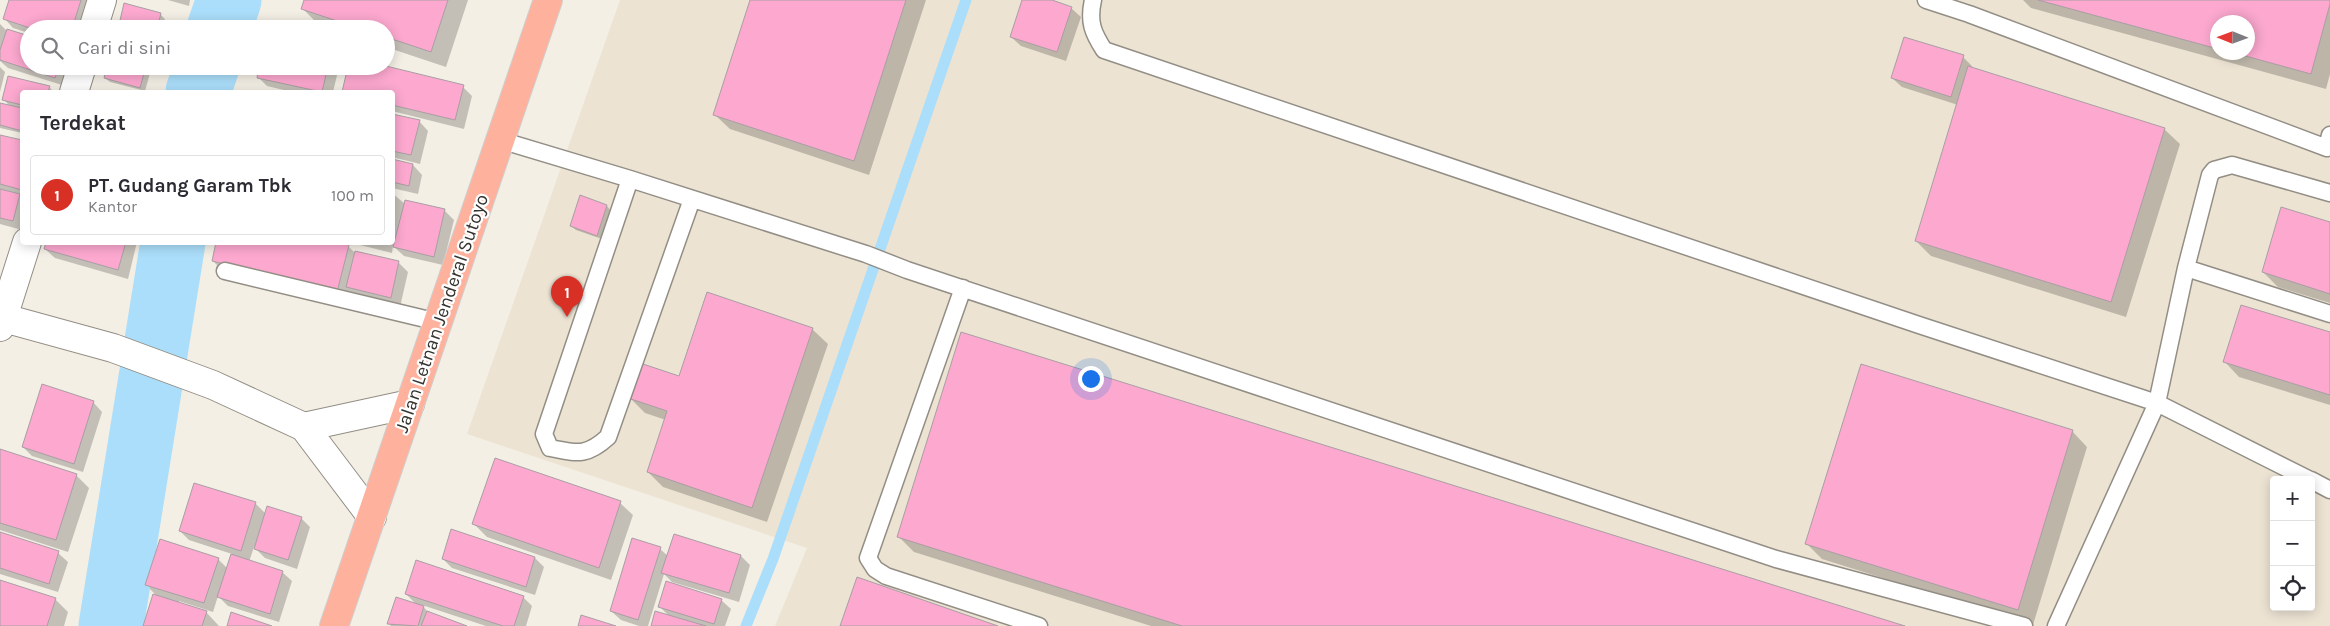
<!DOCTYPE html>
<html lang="id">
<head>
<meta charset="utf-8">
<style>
  :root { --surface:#fff; --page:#f2f2f3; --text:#2b2b33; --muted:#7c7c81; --line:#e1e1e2; --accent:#d93025 }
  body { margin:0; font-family:Karla,sans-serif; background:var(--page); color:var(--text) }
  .controls { position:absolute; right:15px; bottom:15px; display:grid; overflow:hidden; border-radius:5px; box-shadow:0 2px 12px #0003 }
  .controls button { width:45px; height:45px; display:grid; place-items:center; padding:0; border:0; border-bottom:1px solid var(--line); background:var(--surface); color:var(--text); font:25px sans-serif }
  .compass { position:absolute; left:2210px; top:15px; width:45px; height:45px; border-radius:50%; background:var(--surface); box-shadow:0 2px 12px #0003; rotate:271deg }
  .you { position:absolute; left:1090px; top:378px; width:18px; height:18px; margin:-12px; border:4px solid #fff; border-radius:50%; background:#1a73e8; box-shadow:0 0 0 8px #1a73e833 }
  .badge { display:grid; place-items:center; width:32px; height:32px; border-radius:50%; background:var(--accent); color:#fff; font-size:16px; font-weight:700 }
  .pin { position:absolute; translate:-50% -41px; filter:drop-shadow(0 1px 2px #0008) }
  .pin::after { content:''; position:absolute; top:26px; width:18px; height:15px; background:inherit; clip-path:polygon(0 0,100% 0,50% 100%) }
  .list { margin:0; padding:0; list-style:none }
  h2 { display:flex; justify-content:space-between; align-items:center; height:65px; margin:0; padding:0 20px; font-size:21px }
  h2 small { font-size:16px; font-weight:400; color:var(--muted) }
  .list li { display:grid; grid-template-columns:32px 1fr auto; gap:15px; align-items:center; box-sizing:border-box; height:80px; margin:0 10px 10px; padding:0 10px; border:1px solid var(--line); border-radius:5px }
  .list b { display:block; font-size:19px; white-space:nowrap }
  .list p { margin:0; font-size:16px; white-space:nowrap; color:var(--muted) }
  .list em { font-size:16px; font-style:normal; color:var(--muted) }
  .icon { flex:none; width:28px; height:28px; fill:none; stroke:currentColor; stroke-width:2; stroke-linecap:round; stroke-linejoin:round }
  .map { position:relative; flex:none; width:2330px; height:626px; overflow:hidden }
  .search { position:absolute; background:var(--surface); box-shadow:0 2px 12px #0003; left:20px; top:20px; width:375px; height:55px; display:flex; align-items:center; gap:12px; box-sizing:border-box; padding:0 18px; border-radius:28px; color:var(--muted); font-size:19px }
  .panel { position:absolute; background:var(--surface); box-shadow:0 2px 12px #0003; left:20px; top:90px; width:375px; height:155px; border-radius:5px }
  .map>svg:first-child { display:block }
  .built { fill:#ece3d3; fill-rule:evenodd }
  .shadow { fill:#0003; fill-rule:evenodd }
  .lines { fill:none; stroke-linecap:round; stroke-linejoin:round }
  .stream { stroke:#abdefa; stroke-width:11 }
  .river { stroke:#abdefa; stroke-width:65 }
  .building { fill:#fca8cf; stroke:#a99ea3 }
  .service-casing { stroke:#938e85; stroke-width:19 }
  .minor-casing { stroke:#938e85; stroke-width:30 }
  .trunk-casing { stroke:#cfcecd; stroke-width:30 }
  .service { stroke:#fff; stroke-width:16 }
  .minor { stroke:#fff; stroke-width:28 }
  .trunk { stroke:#feb29e; stroke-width:28 }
  .labels { text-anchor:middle; stroke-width:4.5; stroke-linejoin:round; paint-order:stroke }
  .street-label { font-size:19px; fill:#35332f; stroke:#fff }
</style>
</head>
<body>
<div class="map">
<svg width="2330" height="626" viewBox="0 0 2330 626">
  <rect width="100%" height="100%" fill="#f4efe5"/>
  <path class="built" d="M620,0H2330V626H775L807,548L467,434ZM2218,22H2248V52H2218ZM2274,480H2311V607H2274Z"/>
  <path class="shadow" d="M10,0H93L84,29H29V33L13,28L4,18Z
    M168,0H190L189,6Z
    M306,0H468L446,67L386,47V29H333L318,24L303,9Z
    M752,0H926L869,175L730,129L714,114Z
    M1023,0H1048L1071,8L1081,17L1066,61L1021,46L1011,37Z
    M2023,0H2330V74L2326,89L2031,8ZM2218,22H2248V52H2218Z
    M160,14L165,19L162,29H119Z
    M0,24L7,31L29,66H71L65,86L8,68L0,61Z
    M1963,57L1972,66V69L2164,129L2180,144L2126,317L1931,256L1916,241L1958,105L1902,87L1892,78Z
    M108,66H152L145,91L110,82L105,78Z
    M261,66H339V67L333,92H292L267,86L258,77Z
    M0,67L5,72L0,92Z
    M9,77L49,87L54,92H22V133L0,128V104L10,106L3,99Z
    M463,87L472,96L464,129L392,111V92H344Z
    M392,115L419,121L428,131L420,164L392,157Z
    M0,136L22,142V196H20L22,198V230L0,224Z
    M392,160L413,165L422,175L418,194L392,188Z
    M392,193L405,204L406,201L445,211L454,220L443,265L404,256L393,246L392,253L348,242H392Z
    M581,197L607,206L611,211L602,239L576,230L571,226Z
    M2330,223V303L2278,287L2263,272Z
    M47,242H137L128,279L55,258L45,249Z
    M348,246L356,254L398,262L408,272L400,307L357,296L353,292L350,304L226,274L213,261Z
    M812,329L828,344L767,522L663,487L648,472L666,420L645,413L630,398Z
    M2330,334V405L2239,377L2224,361Z
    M93,402L102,412L83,472L32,456L23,447Z
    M2072,431L2087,447L2033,625L1822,559L1807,544Z
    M0,450L76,475L89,488L68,552L0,530Z
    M255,503L266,514L301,518L310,527L297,569L265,558L254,547L249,562L282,572L292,581L279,622L228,606L218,596L213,612L179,601V604L206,612L219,626H144L159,598L146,585L218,559L228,569L232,554L189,540L180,531Z
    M620,503L633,515L611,580L487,537L474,524Z
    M0,534L58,553L68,562L58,592L0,574Z
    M674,535L741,556L750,565L739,602L672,582L664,574L648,626H639L621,620L611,611L660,549L668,556Z
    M899,537L1901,626H1151L914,552Z
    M535,558L544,567L535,595L452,568L443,559Z
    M0,581L55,599L68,612L64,626H0Z
    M406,594L523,597L532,606L526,626H486L422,605L428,612L464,626H391L389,624L417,605Z
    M721,600L731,609L725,626H652L669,616L660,607Z"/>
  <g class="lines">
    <path class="stream" d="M746,626L773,559L966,0"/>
    <path class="river" d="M219,29L229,0
      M198,92L207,66
      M111,626L173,242"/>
  </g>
  <path class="building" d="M9,0H81L72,29H33L3,19Z
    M304,0H448L431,52L386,37V29H361L301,9Z
    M750,0H906L854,161L713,115Z
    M1022,0H1052L1072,7L1057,52L1010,37Z
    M2038,0H2330V4L2311,74L2231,52H2248V22H2218V49Z
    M124,3L161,13L157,29H118Z
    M7,29L29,36V66H59L55,78L0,60V50Z
    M1904,37L1964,55L1951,97L1891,78Z
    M107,66H146L140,88L104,78Z
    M259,66H328L322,92L257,78Z
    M348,66H386L464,85L455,120L392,105V92H342Z
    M1968,66L2165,128L2111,302L1915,241Z
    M8,76L50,86L48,92H22V105L2,100Z
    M0,103L22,108V131L0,125Z
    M392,114L420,120L411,155L392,151Z
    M0,135L22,140V190L0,184Z
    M392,159L413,164L409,186L392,182Z
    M0,189L20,194L13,221L0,218Z
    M580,195L607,205L597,236L570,226Z
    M405,200L445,209L434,257L393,247Z
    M2281,207L2330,222V294L2262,272Z
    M46,242H126L118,270L44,249Z
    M216,242H338L349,245L337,292L212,261Z
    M355,251L399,261L391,298L346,287Z
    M707,292L813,328L752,508L647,472L667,411L628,398L640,363L679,376Z
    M2241,305L2330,332V395L2223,362Z
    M961,332L1905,626H1182L897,537Z
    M1861,364L2073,430L2018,610L1805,544Z
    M42,384L94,401L74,464L22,447Z
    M0,449L77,474L56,540L0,523Z
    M495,458L621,501L599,568L472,524Z
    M194,483L256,502L241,551L179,531Z
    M267,506L302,517L288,560L254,549Z
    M451,529L535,557L526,587L442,559Z
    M0,532L59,551L49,584L0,568Z
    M674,534L741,555L729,593L661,573Z
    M632,538L661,547L638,620L610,611Z
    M160,539L219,558L204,603L145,585Z
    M231,554L283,571L270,614L217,597Z
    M416,560L524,596L514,626H503L405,594Z
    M857,577L998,626H840Z
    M0,580L56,598L47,626H0Z
    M666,581L722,599L714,624L658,607Z
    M153,594L207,611L202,626H143Z
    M396,597L424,606L418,626L387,624Z
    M427,611L467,626H421Z
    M655,611L706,626H651Z
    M231,612L272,626H227Z
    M581,615L616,626H578Z"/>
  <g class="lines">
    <g class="service-casing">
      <path id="service" d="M1093,0C1088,22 1093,33 1104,50L1919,325L2157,403L2310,480
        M1926,0L1969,14L2327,148L2330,135
        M500,140L630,179L866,254L907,270L1776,559L2024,626
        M630,179L544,434L550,448C577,453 586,457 608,437L692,199
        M2186,268L2330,314
        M225,271L438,322
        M963,288L868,558L875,569L886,576L1039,626
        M2311,480L2330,490
        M2056,626L2157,403L2186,268L2210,175L2214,170L2232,165L2330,193"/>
    </g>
    <g class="minor-casing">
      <path id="minor" d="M93,29L102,0
        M74,92L82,66
        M0,317L113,348L213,385L304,427L372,517
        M0,327L27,242
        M304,427L410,404"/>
    </g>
    <g class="trunk-casing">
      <path id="trunk" d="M334,626L548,0"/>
    </g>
    <use href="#service" class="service"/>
    <use href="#minor" class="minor"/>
    <use href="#trunk" class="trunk"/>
  </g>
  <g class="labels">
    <g class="street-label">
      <text transform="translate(441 313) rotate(-71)" y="7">Jalan Letnan Jenderal Sutoyo</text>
    </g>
  </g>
</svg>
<div class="controls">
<button>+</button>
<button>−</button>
<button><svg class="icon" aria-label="locate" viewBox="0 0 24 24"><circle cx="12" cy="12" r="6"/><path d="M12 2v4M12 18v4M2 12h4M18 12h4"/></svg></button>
</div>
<svg class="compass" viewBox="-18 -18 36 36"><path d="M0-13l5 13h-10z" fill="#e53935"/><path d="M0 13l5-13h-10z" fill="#7c7c81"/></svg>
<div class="you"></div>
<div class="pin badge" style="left:567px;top:317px">1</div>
<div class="search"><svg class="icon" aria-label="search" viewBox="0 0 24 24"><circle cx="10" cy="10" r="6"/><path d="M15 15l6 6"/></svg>Cari di sini</div>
<section class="panel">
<h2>Terdekat<small></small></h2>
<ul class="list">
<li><span class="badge">1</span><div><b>PT. Gudang Garam Tbk</b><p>Kantor</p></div><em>100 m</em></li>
</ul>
</section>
</div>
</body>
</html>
